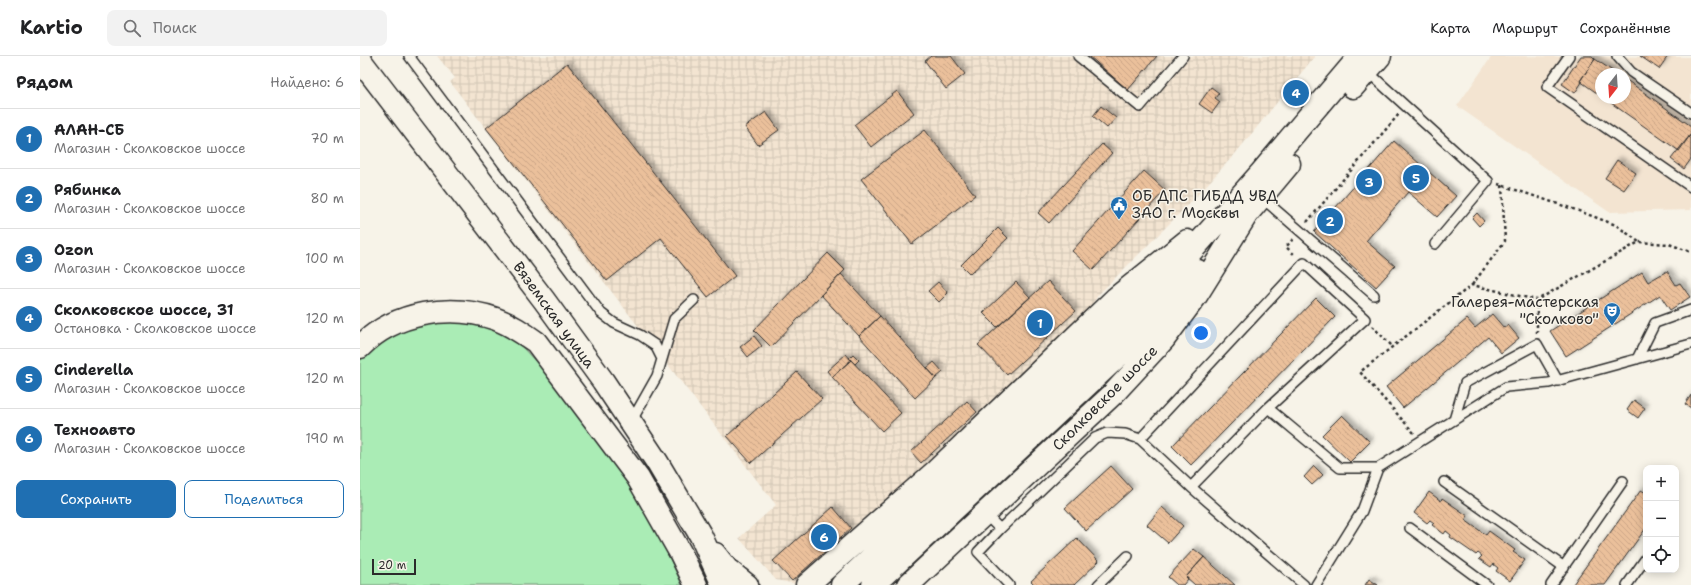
<!DOCTYPE html>
<html lang="ru">
<head>
<meta charset="utf-8">
<style>
  :root { --surface:#fff; --page:#f2f2f2; --text:#202124; --muted:#757577; --line:#e0e0e0; --accent:#1f6fb2 }
  body { margin:0; font-family:"Shantell Sans",sans-serif; background:var(--page); color:var(--text) }
  .controls { position:absolute; right:12px; bottom:12px; display:grid; overflow:hidden; border-radius:8px; box-shadow:0 2px 10px #0003 }
  .controls button { width:36px; height:36px; display:grid; place-items:center; padding:0; border:0; border-bottom:1px solid var(--line); background:var(--surface); color:var(--text); font:20px sans-serif }
  .compass { position:absolute; left:1235px; top:12px; width:36px; height:36px; border-radius:50%; background:var(--surface); box-shadow:0 2px 10px #0003; rotate:197deg }
  .scale { position:absolute; left:12px; bottom:10px; width:44px; box-sizing:border-box; padding-left:4px; border:2px solid #2b2b2b; border-top:0; font-size:11px; line-height:14px; white-space:nowrap; color:#2b2b2b; -webkit-text-stroke:3px #f7f3e8; paint-order:stroke }
  .you { position:absolute; left:841px; top:277px; width:14px; height:14px; margin:-10px; border:3px solid #fff; border-radius:50%; background:#1a73e8; box-shadow:0 0 0 6px #1a73e833 }
  .badge { display:grid; place-items:center; width:26px; height:26px; border-radius:50%; background:var(--accent); color:#fff; font-size:13px; font-weight:700 }
  .pin { position:absolute; translate:-50% -50%; border:2px solid #fff; box-shadow:0 1px 4px #0006 }
  .list { margin:0; padding:0; list-style:none }
  h2 { display:flex; justify-content:space-between; align-items:center; height:52px; margin:0; padding:0 16px; font-size:17px }
  h2 small { font-size:13px; font-weight:400; color:var(--muted) }
  .list li { display:grid; grid-template-columns:26px 1fr auto; gap:12px; align-items:center; box-sizing:border-box; height:60px; padding:0 16px; border-top:1px solid var(--line) }
  .list b { display:block; font-size:15px; white-space:nowrap }
  .list p { margin:0; font-size:13px; white-space:nowrap; color:var(--muted) }
  .list em { font-size:13px; font-style:normal; color:var(--muted) }
  .actions { display:flex; gap:8px; padding:12px 16px }
  .actions a { flex:1; padding:9px 0; border:1px solid var(--accent); border-radius:8px; text-align:center; font-size:14px; color:var(--accent) }
  .actions .main { background:var(--accent); color:#fff }
  .icon { flex:none; width:22px; height:22px; fill:none; stroke:currentColor; stroke-width:2; stroke-linecap:round; stroke-linejoin:round }
  .map { position:relative; flex:none; width:1331px; height:529px; overflow:hidden }
  header { display:flex; align-items:center; gap:24px; box-sizing:border-box; height:56px; padding:0 20px; background:var(--surface); border-bottom:1px solid var(--line) }
  header strong { font-size:19px }
  nav { display:flex; gap:22px; margin-inline-start:auto; font-size:14px }
  .search { width:280px; height:36px; background:var(--page); display:flex; align-items:center; gap:10px; box-sizing:border-box; padding:0 14px; border-radius:8px; color:var(--muted); font-size:15px }
  main { display:flex }
  aside { flex:1; background:var(--surface) }
  .map>svg:first-child { display:block }
  .built { fill:#f3e4d1; fill-rule:evenodd }
  .industrial { fill:url(#industrial-grid) }
  .grass { fill:#aaecb5; stroke:#6a8c70 }
  .building { fill:url(#building-back-hatch); stroke:#2b2b2b; filter:url(#shadow) }
  .lines { fill:none; stroke-linecap:round; stroke-linejoin:round }
  .lane-casing { stroke:#2b2b2b; stroke-width:12 }
  .secondary-casing { stroke:#2b2b2b; stroke-width:25 }
  .path { stroke:#2b2b2b; stroke-width:2.5; stroke-dasharray:3 3; stroke-linecap:butt }
  .lane { stroke:#f7f3e8; stroke-width:9 }
  .secondary { stroke:#f7f3e8; stroke-width:22 }
  .labels { text-anchor:middle; stroke-width:3; stroke-linejoin:round; paint-order:stroke }
  .poi-label { font-size:15px; fill:#2b2b2b; stroke:#f7f3e8; text-anchor:start }
  .street-label { font-size:15px; fill:#2b2b2b; stroke:#f7f3e8 }
</style>
</head>
<body>
<header>
<strong>Kartio</strong>
<div class="search"><svg class="icon" aria-label="search" viewBox="0 0 24 24"><circle cx="10" cy="10" r="6"/><path d="M15 15l6 6"/></svg>Поиск</div>
<nav><a>Карта</a><a>Маршрут</a><a>Сохранённые</a></nav>
</header>
<main>
<aside>
<h2>Рядом<small>Найдено: 6</small></h2>
<ul class="list">
<li><span class="badge">1</span><div><b>АЛАН-СБ</b><p>Магазин · Сколковское шоссе</p></div><em>70 m</em></li>
<li><span class="badge">2</span><div><b>Рябинка</b><p>Магазин · Сколковское шоссе</p></div><em>80 m</em></li>
<li><span class="badge">3</span><div><b>Ozon</b><p>Магазин · Сколковское шоссе</p></div><em>100 m</em></li>
<li><span class="badge">4</span><div><b>Сколковское шоссе, 31</b><p>Остановка · Сколковское шоссе</p></div><em>120 m</em></li>
<li><span class="badge">5</span><div><b>Cinderella</b><p>Магазин · Сколковское шоссе</p></div><em>120 m</em></li>
<li><span class="badge">6</span><div><b>Техноавто</b><p>Магазин · Сколковское шоссе</p></div><em>190 m</em></li>
</ul>
<div class="actions"><a class="main">Сохранить</a><a>Поделиться</a></div>
</aside>
<div class="map">
<svg width="1331" height="529" viewBox="0 0 1331 529">
  <defs>
    <pattern id="industrial-grid" width="8" height="8" patternUnits="userSpaceOnUse"><rect width="8" height="8" fill="#f3e4d1"/><path d="M0 4h8M4 0v8" fill="none" stroke="#d0c4b4"/></pattern>
    <pattern id="building-back-hatch" width="6" height="6" patternUnits="userSpaceOnUse"><rect width="6" height="6" fill="#ebc09b"/><path d="M-1 5l2 2M0 0l6 6M5-1l2 2" fill="none" stroke="#caa586"/></pattern>
    <filter id="shadow"><feDropShadow dx="3.5" dy="-3.5" stdDeviation="2" flood-color="#0004"/></filter>
  </defs>
  <rect width="100%" height="100%" fill="#f7f3e8"/>
  <filter id="ink" filterUnits="userSpaceOnUse"><feTurbulence type="fractalNoise" baseFrequency=".025" numOctaves="2"/><feDisplacementMap in="SourceGraphic" scale="8" xChannelSelector="R" yChannelSelector="G"/><feConvolveMatrix kernelMatrix="1 2 1 2 8 2 1 2 1" color-interpolation-filters="sRGB"/></filter>
  <g filter="url(#ink)">
    <path class="built" d="M1132,0L1331,1V154L1249,156L1097,50ZM1241,18H1265V42H1241Z"/>
    <path class="industrial" d="M77,0H955L875,98L832,145L738,239L716,274L436,528L416,524L379,482L416,449L90,26L95,22Z"/>
    <path class="grass" d="M85,264L133,271L161,290L197,328L254,407L294,469L322,529H0V305C25,277 50,273 85,264Z"/>
    <path class="building" d="M571,0H591L605,18L586,33L565,5Z
      M729,0H797L768,34Z
      M1221,0H1232L1235,3L1220,25L1222,26L1215,37L1202,28Z
      M1280,0H1308L1299,13Z
      M1235,3L1257,18H1241V40L1220,25Z
      M207,7L375,220L348,241L301,182L247,225L126,72Z
      M1265,23L1331,70V78L1319,95L1244,42H1265Z
      M851,31L859,37L855,42L860,46L852,57L839,48Z
      M537,35L554,57L511,91L494,69Z
      M741,50L756,62L747,72L733,60Z
      M406,56L419,74L398,89L385,71Z
      M565,74L615,139L552,188L501,123Z
      M1331,78V103L1324,113L1311,103Z
      M1034,85L1096,140L1077,161L1048,136L1006,185L1035,210L1016,231L954,176Z
      M742,88L752,97L689,167L678,157Z
      M1257,104L1276,117L1264,134L1245,122Z
      M784,115L805,134L733,214L712,195Z
      M1117,157L1124,165L1119,170L1112,162Z
      M638,172L648,182L610,218L601,209Z
      M468,197L485,214L411,291L394,274Z
      M1307,215L1316,229L1320,227L1330,241L1310,254L1300,239L1206,300L1190,275L1282,216L1288,226Z
      M481,218L520,260L499,280L461,239Z
      M688,225L716,255L647,319L618,289Z
      M578,226L588,237L579,246L568,235Z
      M656,226L670,241L637,271L623,257Z
      M956,242L975,261L831,409L812,390Z
      M1132,258L1144,272L1148,269L1159,282L1141,297L1128,281L1043,352L1026,331L1107,263L1115,272Z
      M520,260L576,322L555,342L499,280Z
      M394,280L402,290L388,301L380,291Z
      M486,298L491,304L472,321L467,315Z
      M493,298L499,304L495,308L489,302Z
      M491,304L541,357L522,375L472,321Z
      M574,306L583,316L576,322L567,312Z
      M437,316L462,343L391,407L367,380Z
      M1331,339V352L1325,348Z
      M1274,344L1285,352L1278,362L1267,354Z
      M607,345L617,356L561,407L551,396Z
      M982,359L1010,386L990,406L962,379Z
      M751,410L772,433L726,475L705,452Z
      M954,410L963,419L952,429L944,421Z
      M1281,434L1286,437V472L1245,529H1214L1213,528Z
      M1069,436L1081,445L1082,442L1108,460L1105,464L1126,479L1129,475L1155,494L1153,496L1165,504L1150,525L1136,515L1138,512L1133,508L1131,511L1119,503L1122,500L1118,497L1116,499L1090,481L1091,479L1086,475L1084,478L1072,469L1074,467L1070,464L1067,467L1054,457Z
      M473,451L491,472L432,525L413,505Z
      M802,451L823,470L808,487L787,469Z
      M717,482L739,505L714,529H675L671,525Z
      M834,493L844,501L826,521L828,523L823,529H817L808,521Z
      M844,501L875,529H835L826,521Z
      M1009,523L1018,529H1005Z"/>
    <g class="lines">
      <g class="lane-casing">
        <path id="lane" d="M49,0L241,257L254,267L280,279L295,289L302,303
          M718,0L780,51L823,0
          M1209,0L1187,31L1331,131
          M1257,0L1271,16L1331,57
          M1007,15L1128,125L1075,188
          M901,141L1014,239
          M1277,303L1295,267L1331,254
          M908,352L980,412H1018
          M1094,364L1105,327L1177,288L1198,325
          M271,366L297,320L314,263L334,244
          M780,383L944,207L1005,263L908,352L831,431
          M1084,426L1204,511
          M625,458L640,473L735,382L747,377L765,378L780,383L831,431L944,529
          M1050,472L1127,529
          M640,473L618,496L649,529
          M738,529L768,500
          M956,529L1002,455L1018,412L1146,331L1189,327L1331,288
          M1191,529L1263,425
          M1267,529L1286,502"/>
      </g>
      <g class="secondary-casing">
        <path id="secondary" d="M0,4L184,244L243,325L297,406L341,480L363,529
          M993,31L1020,0
          M0,291C34,256 91,247 136,263C150,268 163,277 176,286L278,422L320,496L336,529
          M355,498L367,513L387,529
          M447,529L576,415L756,242L827,185
          M482,529L753,275L821,207L900,118L1000,0
          M513,529L771,288L838,215
          M548,529L753,338L804,283L836,240L887,158L929,108"/>
      </g>
      <path class="path" d="M1138,128L1216,154L1256,169L1279,186
        M947,166L1039,58
        M933,183L926,191L935,199
        M1112,229L1145,185L1142,129
        M1177,244V278
        M1012,270L1033,291
        M1054,377L1000,316L1112,229L1177,244L1279,186L1309,188L1331,196"/>
      <use href="#lane" class="lane"/>
      <use href="#secondary" class="secondary"/>
    </g>
  </g>
  <defs>
    <g id="civic-pin" transform="scale(0.9)"><path d="M0 17L-7.5 6A9.5 9.5 0 1 1 7.5 6Z" fill="#1f6fb2" stroke="#f7f3e8"/><path d="M-.6-6.5H3V-4.5H.6V-3L4-1V1h2V6H-6V1h2V-1L-.6-3ZM-1.2 2.5V6h2.4V2.5Z" fill="#fff"/></g>
    <g id="theatre-pin" transform="scale(0.9)"><path d="M0 17L-7.5 6A9.5 9.5 0 1 1 7.5 6Z" fill="#1f6fb2" stroke="#f7f3e8"/><path d="M-5-5.5Q0-4 5-5.5V0Q5 5 0 6Q-5 5-5 0ZM-3.3-2.5H-1v1.5H-3.3ZM1-2.5H3.3v1.5H1ZM-2.8 1Q0 5.5 2.8 1Z" fill="#fff"/></g>
  </defs>
  <g fill-rule="evenodd">
    <use href="#civic-pin" x="759" y="149"/>
    <use href="#theatre-pin" x="1252" y="255"/>
  </g>
  <g class="labels">
    <g class="poi-label">
      <text x="772" y="145">ОБ ДПС ГИБДД УВД<tspan x="772" dy="17">ЗАО г. Москвы</tspan></text>
      <text x="1239" y="251" text-anchor="end">Галерея-мастерская<tspan x="1239" dy="17">"Сколково"</tspan></text>
    </g>
    <g class="street-label">
      <text transform="translate(194 259) rotate(54)" y="5">Вяземская улица</text>
      <text transform="translate(745 342) rotate(-45)" y="5">Сколковское шоссе</text>
    </g>
  </g>
</svg>
<div class="controls">
<button>+</button>
<button>−</button>
<button><svg class="icon" aria-label="locate" viewBox="0 0 24 24"><circle cx="12" cy="12" r="6"/><path d="M12 2v4M12 18v4M2 12h4M18 12h4"/></svg></button>
</div>
<svg class="compass" viewBox="-18 -18 36 36"><path d="M0-13l5 13h-10z" fill="#e53935"/><path d="M0 13l5-13h-10z" fill="#757577"/></svg>
<div class="scale">20 m</div>
<div class="you"></div>
<div class="pin badge" style="left:680px;top:267px">1</div>
<div class="pin badge" style="left:970px;top:165px">2</div>
<div class="pin badge" style="left:1009px;top:126px">3</div>
<div class="pin badge" style="left:936px;top:37px">4</div>
<div class="pin badge" style="left:1056px;top:122px">5</div>
<div class="pin badge" style="left:464px;top:481px">6</div>
</div>
</main>
</body>
</html>
